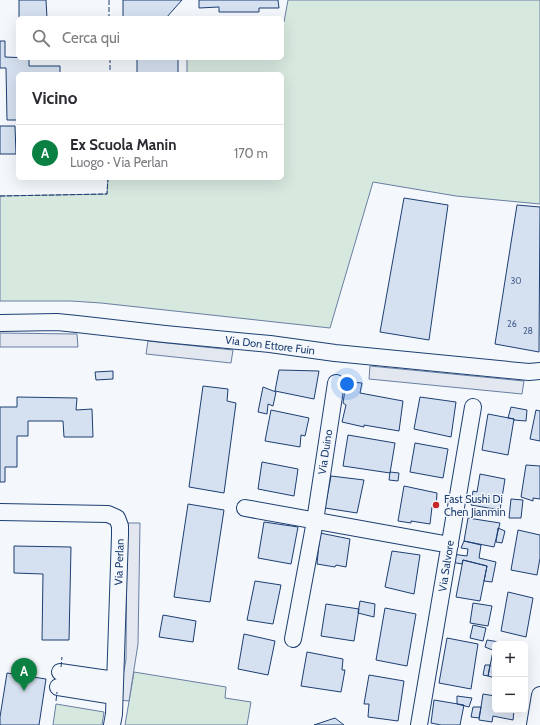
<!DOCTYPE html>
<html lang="it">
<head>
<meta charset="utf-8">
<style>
  :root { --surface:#fff; --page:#f2f2f3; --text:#2b2b33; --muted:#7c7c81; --line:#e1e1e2; --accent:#0b8043 }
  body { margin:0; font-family:Cabin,sans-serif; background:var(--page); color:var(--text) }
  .controls { position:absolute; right:12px; bottom:12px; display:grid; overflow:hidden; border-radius:6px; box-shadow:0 4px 16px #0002 }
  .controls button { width:36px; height:36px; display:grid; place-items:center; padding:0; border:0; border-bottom:1px solid var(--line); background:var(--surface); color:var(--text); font:20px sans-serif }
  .you { position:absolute; left:347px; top:384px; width:14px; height:14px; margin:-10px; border:3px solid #fff; border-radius:50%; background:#1a73e8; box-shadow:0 0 0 6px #1a73e833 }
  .badge { display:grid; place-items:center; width:26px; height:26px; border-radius:50%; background:var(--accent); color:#fff; font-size:13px; font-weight:700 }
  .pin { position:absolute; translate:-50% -33px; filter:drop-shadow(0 1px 2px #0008) }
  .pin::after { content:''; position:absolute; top:21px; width:14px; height:12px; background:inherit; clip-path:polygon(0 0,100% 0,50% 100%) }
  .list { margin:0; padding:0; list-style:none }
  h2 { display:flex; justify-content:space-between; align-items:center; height:52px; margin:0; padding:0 16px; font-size:17px }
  h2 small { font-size:13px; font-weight:400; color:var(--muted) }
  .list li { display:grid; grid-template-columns:26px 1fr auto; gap:12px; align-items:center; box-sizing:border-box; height:56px; padding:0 16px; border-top:1px solid var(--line) }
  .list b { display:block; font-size:15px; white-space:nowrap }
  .list p { margin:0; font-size:13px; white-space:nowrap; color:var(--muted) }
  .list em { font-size:13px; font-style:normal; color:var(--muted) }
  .icon { flex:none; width:22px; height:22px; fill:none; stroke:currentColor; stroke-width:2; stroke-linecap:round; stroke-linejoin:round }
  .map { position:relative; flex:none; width:540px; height:725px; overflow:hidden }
  .search { position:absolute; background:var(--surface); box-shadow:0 4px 16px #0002; left:16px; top:16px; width:268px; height:44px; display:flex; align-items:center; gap:10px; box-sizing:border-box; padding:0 14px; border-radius:6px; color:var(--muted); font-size:15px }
  .panel { position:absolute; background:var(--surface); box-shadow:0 4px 16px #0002; left:16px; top:72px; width:268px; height:108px; border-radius:6px }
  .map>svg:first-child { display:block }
  .green { fill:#d7e8df; stroke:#687fa3 }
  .parking { fill:#e3e8f0; stroke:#687fa3 }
  .building { fill:#d5e0f0; stroke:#1d3f73 }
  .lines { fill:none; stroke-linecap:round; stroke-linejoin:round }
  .minor-casing { stroke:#1d3f73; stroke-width:18 }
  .minor { stroke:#f4f7fb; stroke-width:16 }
  .fence { stroke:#1d3f73; stroke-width:1; stroke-dasharray:5 2; stroke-linecap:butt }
  .poi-dot { fill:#c62828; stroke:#f4f7fb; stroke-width:1.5 }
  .labels { text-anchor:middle; stroke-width:3; stroke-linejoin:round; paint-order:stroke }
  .number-label { font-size:9px; fill:#4b6792 }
  .street-label { font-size:11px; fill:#1d3f73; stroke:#f4f7fb }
  .poi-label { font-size:11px; fill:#1d3f73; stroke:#f4f7fb; text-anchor:start }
</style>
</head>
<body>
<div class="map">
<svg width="540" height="725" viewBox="0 0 540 725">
  <rect width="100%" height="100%" fill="#f4f7fb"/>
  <path class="green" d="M288,0H540V204L456,196L373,182L330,328L101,303L71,301H0V196L107,194L108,178H282V74H187V58H282V23L284,22Z
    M134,672L226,687L225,698L251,702L247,725H125Z
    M56,704L104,712L102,725H53Z"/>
  <path class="parking" d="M0,333L77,334L78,347H0Z
    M148,341L233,350L231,363L146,354Z
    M370,366L524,381L522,394L369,379Z
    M127,523H140L138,644L129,701L119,700L126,659Z"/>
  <path class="building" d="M19,0H46L47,18H19Z
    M123,0H182L166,18H123Z
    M199,0H278L279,8H259V12H219V7L199,8Z
    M0,41H5V57L29,58V66H60V74H18V120H7L6,68H0Z
    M137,58H178V74H137Z
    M0,126H15L16,154H0Z
    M404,198L448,205L429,340L380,332Z
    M517,205L540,207L539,352L495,344Z
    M279,370L319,371L314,399L275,391Z
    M113,371V379L96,380L95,372Z
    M350,382L362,383L360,393L403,401L399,431L364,425V427L342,422L346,405L343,403L345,390L349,391Z
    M203,386L228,389L227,401L236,403L224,493L189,487Z
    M263,387L276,392L273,406L268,404L267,414L258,412Z
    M17,397L77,398L76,410L92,409L93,437H64L63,421H28V436H17V467H5V482H0V407H17Z
    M420,397L456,402L451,437L414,429Z
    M511,407L527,410L526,421L514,420V419L508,418Z
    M271,410L309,418L305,436L301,435L300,447L265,441Z
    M536,410L540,411V441L530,439Z
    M488,414L514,419L508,455L482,450Z
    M348,435L395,443L390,473L343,466Z
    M415,443L448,449L443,478L410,472Z
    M262,462L298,469L294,496L258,489Z
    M526,465L540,466V499L533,498V501L521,497Z
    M390,472L399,473L398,481L389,480Z
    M480,474L505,479L500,510L471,505L473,491L477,492Z
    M331,476L364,480L357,513L325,508Z
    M404,486L437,493L436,508L432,507L430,524L411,521V523L398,521Z
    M511,499L523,500L521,518H509Z
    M188,504L224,510L210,602L174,597Z
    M468,518L500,523L494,547L464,541Z
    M264,522L298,527L291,564L258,558Z
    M498,528L505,531L502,543L496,542Z
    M518,530L540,535V558L537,575L511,570Z
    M320,533L350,539L346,567L336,565L335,567L317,564Z
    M464,541L481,545L479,558L496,562L492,582L484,581L487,566L463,560L462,564L451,562L452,554L467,556L468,549L461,548Z
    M14,546L71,547L69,640H42L43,574L14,573Z
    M392,551L420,555L414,594L385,587Z
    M463,560L487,566L480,601L456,597Z
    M255,581L281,585L273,624L247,620Z
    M508,592L533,598L526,637L501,631Z
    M360,601L375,604L374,617L358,613Z
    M473,603L492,606L488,626L470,623Z
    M326,604L359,609L354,641L321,636Z
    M385,608L416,614L407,666L376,660Z
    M163,615L196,621L193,642L159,637Z
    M473,625L486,628L483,641L470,638Z
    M244,634L275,641L268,675L238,669Z
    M447,638L478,644L471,689L439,683Z
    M487,640L499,642L498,644H495V651L485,647Z
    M493,651H495V678L488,676Z
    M307,652L343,659L342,670H345L341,692L301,686Z
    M485,665H490L488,676L483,675Z
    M7,673L46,679L39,725H0V717Z
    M369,675L404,681L398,721L368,717L369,704H364Z
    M483,694L495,696V710H514L513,720L493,716L492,722L479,720Z
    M457,696L472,698L469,707L457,704Z
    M434,700L464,705L460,725H441L431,723Z
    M473,707H481L479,718L471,717Z
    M335,718L344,725H314Z"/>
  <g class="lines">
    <g class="minor-casing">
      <path id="minor" d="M0,323L57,322L77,324L165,334L270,344L335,353L529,372L540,371
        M245,508L450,545
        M0,512L108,514L117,518L120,526V535L114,714L112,725
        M293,639L315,521L336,383
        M60,672L115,680
        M58,687L114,696
        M419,725L473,407
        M535,725L540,695"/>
    </g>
    <use href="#minor" class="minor"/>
    <path class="fence" d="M109,0V18
      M110,58V74
      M0,196L107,194L108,178
      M61,667L62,657
      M56,701L57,692"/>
  </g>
  <circle class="poi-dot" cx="436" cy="505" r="4"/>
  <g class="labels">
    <g class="number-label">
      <text x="516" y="284">30</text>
      <text x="512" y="327">26</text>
      <text x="528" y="334">28</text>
    </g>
    <g class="street-label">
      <text transform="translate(270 345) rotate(7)" y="4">Via Don Ettore Fuin</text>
      <text transform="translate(325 452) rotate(-81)" y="4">Via Duino</text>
      <text transform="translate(119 562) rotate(-88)" y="4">Via Perlan</text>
      <text transform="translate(446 566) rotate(-81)" y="4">Via Salvore</text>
    </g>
    <g class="poi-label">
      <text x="444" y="503">Fast Sushi Di<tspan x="444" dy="13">Chen Jianmin</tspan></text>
    </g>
  </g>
</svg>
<div class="controls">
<button>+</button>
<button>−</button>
</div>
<div class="you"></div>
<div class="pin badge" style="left:24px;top:691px">A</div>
<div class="search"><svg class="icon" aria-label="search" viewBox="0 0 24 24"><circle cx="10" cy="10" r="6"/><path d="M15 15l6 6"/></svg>Cerca qui</div>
<section class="panel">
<h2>Vicino<small></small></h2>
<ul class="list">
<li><span class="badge">A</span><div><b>Ex Scuola Manin</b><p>Luogo · Via Perlan</p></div><em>170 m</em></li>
</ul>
</section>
</div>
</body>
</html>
